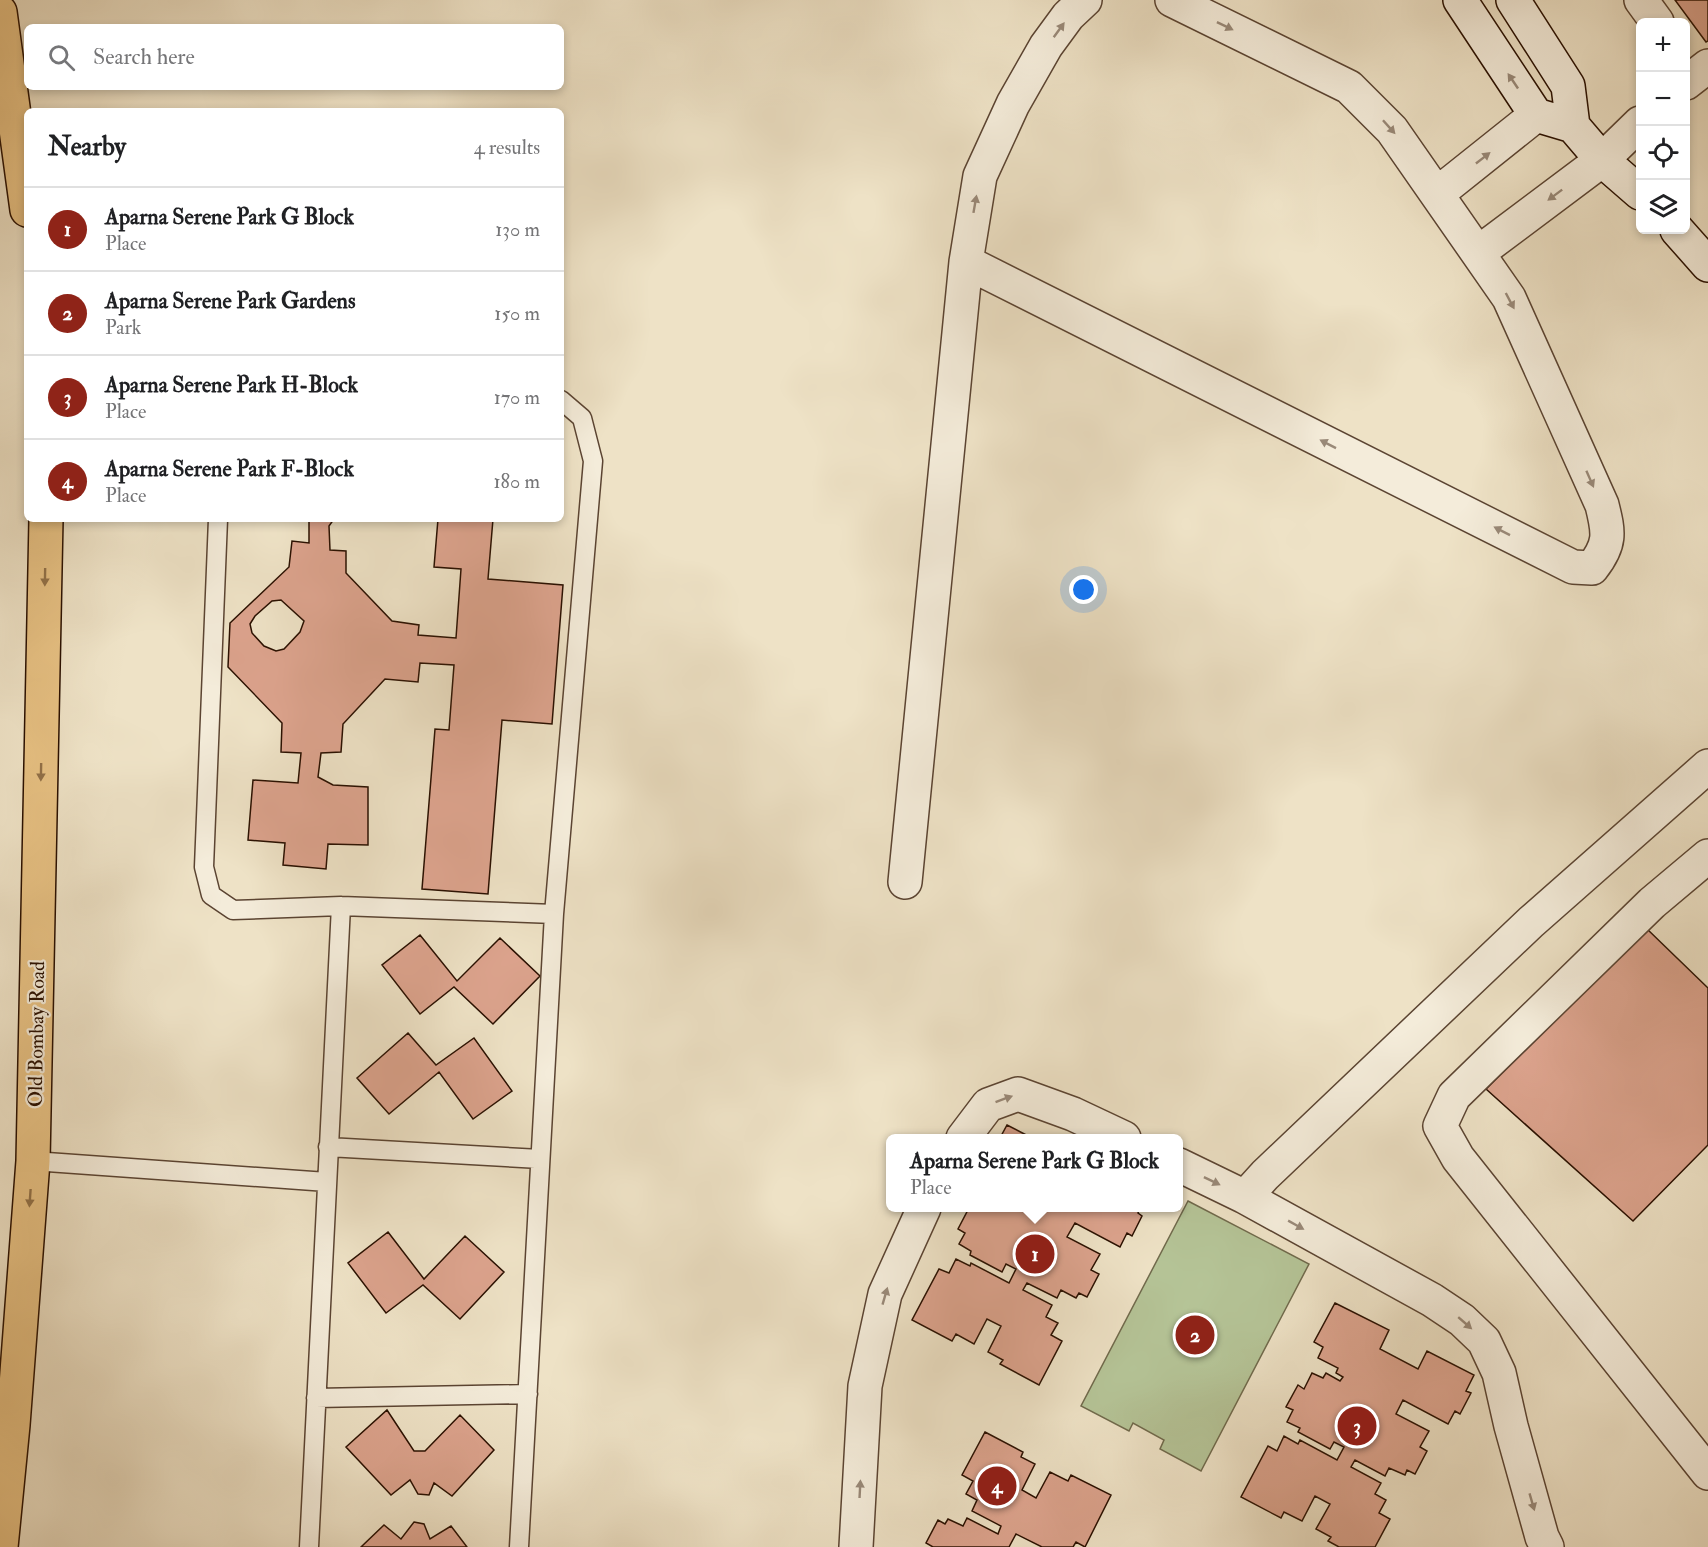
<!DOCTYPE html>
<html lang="en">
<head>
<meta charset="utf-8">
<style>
  :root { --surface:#fff; --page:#f2f2f2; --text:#202124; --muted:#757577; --line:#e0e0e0; --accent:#8f2418 }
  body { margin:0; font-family:"IM FELL Double Pica",serif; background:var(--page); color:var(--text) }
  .controls { position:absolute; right:18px; top:18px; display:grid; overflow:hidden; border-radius:9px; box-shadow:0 3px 9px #0003 }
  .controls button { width:54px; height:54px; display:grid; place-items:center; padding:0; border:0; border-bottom:2px solid var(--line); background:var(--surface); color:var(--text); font:30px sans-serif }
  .you { position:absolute; left:1084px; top:590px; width:21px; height:21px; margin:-15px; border:4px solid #fff; border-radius:50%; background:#1a73e8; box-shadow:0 0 0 9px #1a73e833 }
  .badge { display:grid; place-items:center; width:39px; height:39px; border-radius:50%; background:var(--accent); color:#fff; font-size:20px; font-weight:700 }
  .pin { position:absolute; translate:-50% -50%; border:3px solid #fff; box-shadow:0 2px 6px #0006 }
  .popup { position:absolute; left:886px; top:1134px; width:297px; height:78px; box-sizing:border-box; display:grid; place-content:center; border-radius:9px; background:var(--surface); filter:drop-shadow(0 2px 4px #0005); font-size:20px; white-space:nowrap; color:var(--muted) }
  .popup b { font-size:22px; color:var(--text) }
  .popup::after { content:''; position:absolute; left:50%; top:100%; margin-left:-12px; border:12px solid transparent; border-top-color:var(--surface) }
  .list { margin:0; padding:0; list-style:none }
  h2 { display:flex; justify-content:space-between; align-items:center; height:78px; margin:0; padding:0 24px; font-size:26px }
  h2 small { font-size:20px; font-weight:400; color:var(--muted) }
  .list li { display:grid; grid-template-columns:39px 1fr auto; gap:18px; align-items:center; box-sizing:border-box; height:84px; padding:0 24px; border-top:2px solid var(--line) }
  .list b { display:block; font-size:22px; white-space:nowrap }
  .list p { margin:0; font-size:20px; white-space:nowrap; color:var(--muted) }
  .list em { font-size:20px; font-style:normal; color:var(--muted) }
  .icon { flex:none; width:33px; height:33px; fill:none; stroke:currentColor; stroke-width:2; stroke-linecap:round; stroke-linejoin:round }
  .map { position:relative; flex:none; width:1708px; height:1547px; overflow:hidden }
  .search { position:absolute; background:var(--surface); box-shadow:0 3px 9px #0003; left:24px; top:24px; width:540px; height:66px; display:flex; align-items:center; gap:15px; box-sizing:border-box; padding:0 21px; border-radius:9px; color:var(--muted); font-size:22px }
  .panel { position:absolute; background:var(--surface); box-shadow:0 3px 9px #0003; left:24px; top:108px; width:540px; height:414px; border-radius:9px }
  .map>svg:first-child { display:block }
  .green { fill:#b5c497; stroke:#706a4c; stroke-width:1.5 }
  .building { fill:#dca38d; stroke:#2a1000; stroke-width:1.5; fill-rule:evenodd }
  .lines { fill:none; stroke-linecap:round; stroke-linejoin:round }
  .lane-casing { stroke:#5b4432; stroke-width:21 }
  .street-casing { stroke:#5b4432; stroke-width:36 }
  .secondary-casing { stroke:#2a1000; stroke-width:36 }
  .primary-casing { stroke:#2a1000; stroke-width:36 }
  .lane { stroke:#f4ecda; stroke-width:18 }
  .street { stroke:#f4ecda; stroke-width:33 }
  .secondary { stroke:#f4ecda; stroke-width:33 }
  .primary { stroke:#e7c183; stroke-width:33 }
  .oneway { fill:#998978 }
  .oneway2 { fill:#927148 }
  .labels { text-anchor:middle; stroke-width:4.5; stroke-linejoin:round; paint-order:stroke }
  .street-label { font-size:20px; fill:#2a1000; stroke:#f4ecda }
</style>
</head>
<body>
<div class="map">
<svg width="1708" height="1547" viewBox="0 0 1708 1547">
  <rect width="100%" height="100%" fill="#eee2c6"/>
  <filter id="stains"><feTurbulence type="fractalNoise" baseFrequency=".00333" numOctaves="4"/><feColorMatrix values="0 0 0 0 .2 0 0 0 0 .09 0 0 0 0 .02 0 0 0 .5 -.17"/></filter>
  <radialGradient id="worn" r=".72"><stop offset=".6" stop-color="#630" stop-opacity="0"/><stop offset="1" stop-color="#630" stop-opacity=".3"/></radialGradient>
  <path class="green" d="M1188,1201L1309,1264L1201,1471L1160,1449L1164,1440L1133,1423L1129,1431L1081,1406Z"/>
  <path class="building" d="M1675,0H1708V41L1706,42Z
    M309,519H334L329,526L330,550L346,551V573L392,621L419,625L418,635L456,638L461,569L434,567L438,519H493L488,579L563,585L552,724L502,720L488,894L422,889L435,729L449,730L454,665L420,663L418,682L385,679L343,724L341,752L321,753L318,777L333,785L368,787V845L328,844L326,869L283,865L285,843L248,840L253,780L298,783L301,753L281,752L282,723L228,667L230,623L289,567L292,541L309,543ZM281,600L304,621L300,632L284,649L276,651L264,646L252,633L250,624L255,616L272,601Z
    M1646,928L1708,988V1145L1633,1221L1486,1089Z
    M420,935L457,981L500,938L540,976L493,1024L454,987L420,1014L382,965Z
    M408,1033L436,1065L474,1038L512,1091L473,1119L439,1072L389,1114L357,1078Z
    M1007,1125L1032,1138H1000Z
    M969,1208L976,1211L978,1208H1140L1138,1213L1142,1216L1132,1236L1127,1233L1120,1247L1075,1223L1067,1237L1100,1254L1091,1270L1099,1274L1087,1297L1079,1293L1076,1298L1061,1290L1057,1298L1027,1283L1023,1290L1052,1305L1046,1317L1058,1323L1051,1335L1062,1341L1039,1385L1000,1364L1003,1360L988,1352L1001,1326L987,1319L974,1344L956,1334L952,1341L912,1320L939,1269L949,1273L956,1259L970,1266L971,1263L1009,1283L1016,1269L1006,1264L1002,1272L970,1255L971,1251L959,1244L965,1233L958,1229Z
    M388,1232L424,1279L465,1236L504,1272L460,1319L423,1285L386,1313L348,1263Z
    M1335,1303L1389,1330L1380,1349L1418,1369L1427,1351L1474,1375L1466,1391L1471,1393L1460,1414L1455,1411L1448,1424L1403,1400L1396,1414L1429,1431L1420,1447L1427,1451L1415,1474L1407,1470L1405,1475L1389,1468L1385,1476L1355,1460L1351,1467L1381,1483L1375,1494L1386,1500L1379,1513L1390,1519L1375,1547H1339L1328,1541L1331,1537L1316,1529L1330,1504L1315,1496L1302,1521L1284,1512L1281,1518L1241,1497L1268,1446L1277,1451L1284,1436L1298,1444L1300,1440L1337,1460L1344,1447L1334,1442L1330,1449L1298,1432L1300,1428L1287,1422L1293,1410L1286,1407L1298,1385L1304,1389L1312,1373L1323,1378L1326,1373L1340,1381L1343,1377L1336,1373L1338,1368L1318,1358L1323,1347L1314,1342Z
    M387,1410L414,1451H425L460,1415L494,1450L452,1496L434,1483L429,1495L418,1494L410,1480L391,1495L346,1447Z
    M985,1432L1023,1452L1021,1457L1035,1464L1022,1490L1036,1498L1050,1472L1068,1481L1071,1475L1111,1495L1085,1547L1076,1542L1073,1547H1042L1016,1534L1009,1547H933L926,1543L938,1520L945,1524L948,1519L963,1526L967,1518L998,1534L1001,1526L972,1511L977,1500L966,1494L973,1481L962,1475Z
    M414,1522L424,1524L430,1539L451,1526L467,1547H361L384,1525L401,1539Z"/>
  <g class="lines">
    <g class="lane-casing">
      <path id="lane" d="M218,519L204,867L211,895L233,910L341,906L554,914
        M328,1147L540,1159
        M33,1161L327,1182
        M316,1398L528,1394
        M309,1547L341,906
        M519,1547L554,914L593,461L582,418L561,400"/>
    </g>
    <g class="street-casing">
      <path id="street" d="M1641,0L1657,22
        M1686,83L1708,66
        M1437,194L1536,115
        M1478,253L1602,160L1640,123
        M966,262L1573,567L1592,568C1611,544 1609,533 1602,505L1509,298L1392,130L1349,87L1172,0
        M1708,856L1652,903L1454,1096L1440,1126L1458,1158L1708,1473
        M905,882L966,262L980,176L1013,104L1046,46L1068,16L1085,0
        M963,1138L988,1105L1018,1094L1073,1114L1124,1138
        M1179,1165L1245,1197L1432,1300L1462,1320L1484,1341L1499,1373L1511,1426L1542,1537L1547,1547
        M1245,1197L1265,1175L1531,922L1708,766
        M856,1547L865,1386L885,1294L924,1208"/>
    </g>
    <g class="secondary-casing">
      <path id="secondary" d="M1460,0L1536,115L1573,126
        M1513,0L1568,86L1573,126L1602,160L1640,193
        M1677,230L1708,265"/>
    </g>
    <g class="primary-casing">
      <path id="primary" d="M0,12L27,210
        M1,1547L13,1425L33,1161L46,519"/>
    </g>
    <use href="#lane" class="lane"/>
    <use href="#street" class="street"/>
    <use href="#secondary" class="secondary"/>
    <use href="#primary" class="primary"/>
  </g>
  <defs><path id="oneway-solid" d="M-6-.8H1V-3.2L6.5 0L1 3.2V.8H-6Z" transform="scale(1.5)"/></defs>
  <g class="oneway">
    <use href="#oneway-solid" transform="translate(1225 26) rotate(26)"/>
    <use href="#oneway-solid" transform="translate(1059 30) rotate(-54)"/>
    <use href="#oneway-solid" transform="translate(1513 81) rotate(-124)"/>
    <use href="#oneway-solid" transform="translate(1389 127) rotate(48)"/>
    <use href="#oneway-solid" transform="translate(1483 158) rotate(-38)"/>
    <use href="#oneway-solid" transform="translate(1555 195) rotate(143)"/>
    <use href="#oneway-solid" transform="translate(975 204) rotate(-80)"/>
    <use href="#oneway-solid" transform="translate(1510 301) rotate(62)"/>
    <use href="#oneway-solid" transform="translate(1328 444) rotate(-153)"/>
    <use href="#oneway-solid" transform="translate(1590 479) rotate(66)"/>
    <use href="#oneway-solid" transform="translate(1502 531) rotate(-153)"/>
    <use href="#oneway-solid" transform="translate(1004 1099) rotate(-20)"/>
    <use href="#oneway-solid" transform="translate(1212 1181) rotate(26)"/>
    <use href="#oneway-solid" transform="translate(1296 1225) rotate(29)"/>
    <use href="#oneway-solid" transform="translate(885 1296) rotate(-74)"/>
    <use href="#oneway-solid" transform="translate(1465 1323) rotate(41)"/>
    <use href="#oneway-solid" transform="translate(860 1489) rotate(-87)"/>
    <use href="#oneway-solid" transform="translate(1532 1502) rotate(74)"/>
  </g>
  <g class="oneway2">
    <use href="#oneway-solid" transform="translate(45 577) rotate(91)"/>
    <use href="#oneway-solid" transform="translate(41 772) rotate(91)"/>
    <use href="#oneway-solid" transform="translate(30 1198) rotate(94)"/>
  </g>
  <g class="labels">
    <g class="street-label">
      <text transform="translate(36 1034) rotate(-89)" y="7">Old Bombay Road</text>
    </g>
  </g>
  <rect width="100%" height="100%" filter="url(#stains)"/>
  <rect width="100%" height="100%" fill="url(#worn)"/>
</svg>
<div class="controls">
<button>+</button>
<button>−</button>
<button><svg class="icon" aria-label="locate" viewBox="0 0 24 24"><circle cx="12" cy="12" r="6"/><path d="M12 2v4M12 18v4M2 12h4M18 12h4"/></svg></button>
<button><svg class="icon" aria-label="layers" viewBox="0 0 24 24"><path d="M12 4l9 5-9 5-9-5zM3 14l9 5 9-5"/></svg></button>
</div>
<div class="you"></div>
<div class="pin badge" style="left:1035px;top:1254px">1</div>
<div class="popup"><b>Aparna Serene Park G Block</b>Place</div>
<div class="pin badge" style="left:1195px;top:1335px">2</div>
<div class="pin badge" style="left:1357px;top:1426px">3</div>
<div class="pin badge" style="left:997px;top:1486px">4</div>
<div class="search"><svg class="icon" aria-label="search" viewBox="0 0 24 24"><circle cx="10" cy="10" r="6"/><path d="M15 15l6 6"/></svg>Search here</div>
<section class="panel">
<h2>Nearby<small>4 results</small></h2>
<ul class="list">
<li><span class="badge">1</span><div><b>Aparna Serene Park G Block</b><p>Place</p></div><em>130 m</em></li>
<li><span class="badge">2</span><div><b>Aparna Serene Park Gardens</b><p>Park</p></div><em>150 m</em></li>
<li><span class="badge">3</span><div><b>Aparna Serene Park H-Block</b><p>Place</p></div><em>170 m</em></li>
<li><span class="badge">4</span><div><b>Aparna Serene Park F-Block</b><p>Place</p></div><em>180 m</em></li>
</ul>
</section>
</div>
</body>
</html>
